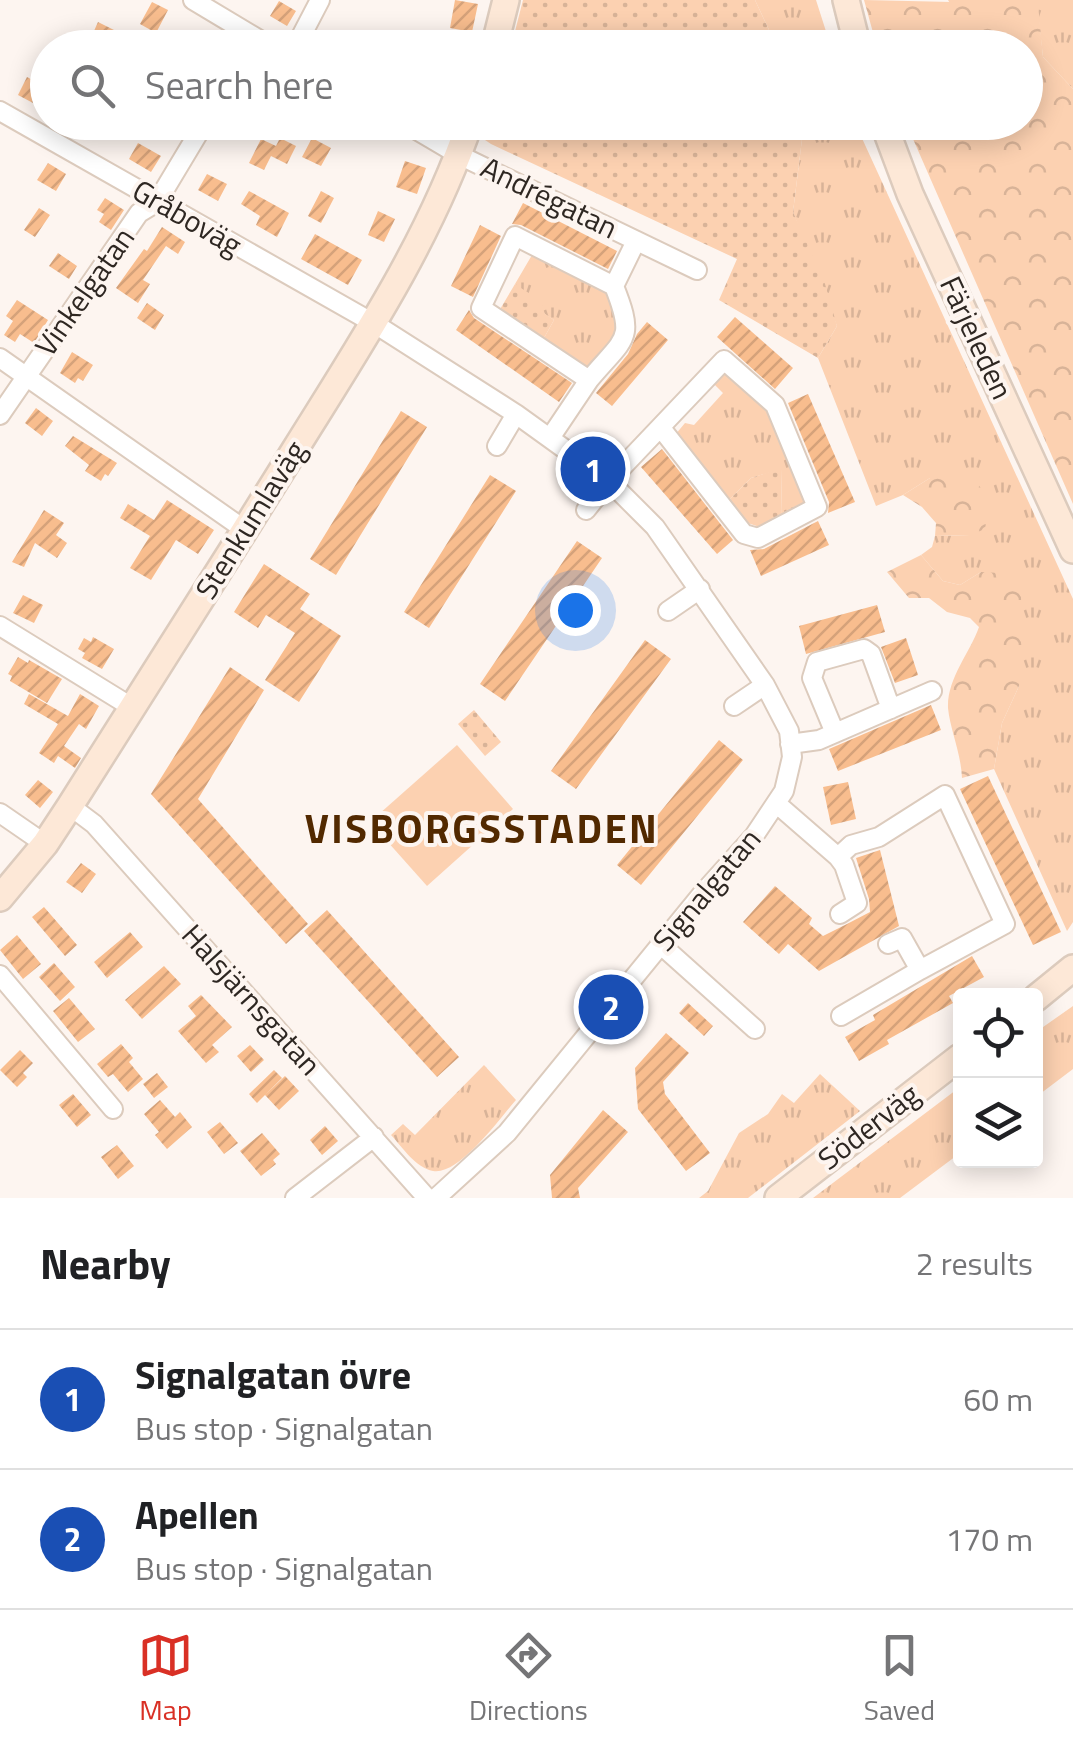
<!DOCTYPE html>
<html lang="en">
<head>
<meta charset="utf-8">
<style>
  :root { --surface:#fff; --page:#f6f6f6; --text:#202124; --muted:#757577; --line:#e0e0e0; --accent:#d93025 }
  body { margin:0; font-family:"Titillium Web",sans-serif; background:var(--page); color:var(--text) }
  .controls { position:absolute; right:30px; bottom:30px; display:grid; overflow:hidden; border-radius:10px; box-shadow:0 5px 25px #0003 }
  .controls button { width:90px; height:90px; display:grid; place-items:center; padding:0; border:0; border-bottom:2px solid var(--line); background:var(--surface); color:var(--text); font:50px sans-serif }
  .you { position:absolute; left:575px; top:610px; width:35px; height:35px; margin:-25px; border:8px solid #fff; border-radius:50%; background:#1a73e8; box-shadow:0 0 0 15px #1a73e833 }
  .badge { display:grid; place-items:center; width:65px; height:65px; border-radius:50%; background:var(--accent); color:#fff; font-size:32px; font-weight:700 }
  .pin { position:absolute; translate:-50% -50%; border:5px solid #fff; box-shadow:0 2px 10px #0006 }
  .list { margin:0; padding:0; list-style:none }
  h2 { display:flex; justify-content:space-between; align-items:center; height:130px; margin:0; padding:0 40px; font-size:42px }
  h2 small { font-size:32px; font-weight:400; color:var(--muted) }
  .list li { display:grid; grid-template-columns:65px 1fr auto; gap:30px; align-items:center; box-sizing:border-box; height:140px; padding:0 40px; border-top:2px solid var(--line) }
  .list b { display:block; font-size:38px; white-space:nowrap }
  .list p { margin:0; font-size:32px; white-space:nowrap; color:var(--muted) }
  .list em { font-size:32px; font-style:normal; color:var(--muted) }
  .icon { flex:none; width:55px; height:55px; fill:none; stroke:currentColor; stroke-width:2; stroke-linecap:round; stroke-linejoin:round }
  .map { position:relative; flex:none; width:1073px; height:1198px; overflow:hidden }
  .search { position:absolute; background:var(--surface); box-shadow:0 5px 25px #0003; left:30px; right:30px; top:30px; height:110px; display:flex; align-items:center; gap:25px; box-sizing:border-box; padding:0 35px; border-radius:55px; color:var(--muted); font-size:38px }
  .sheet { height:410px; background:var(--surface) }
  nav { display:flex; justify-content:space-around; align-items:center; box-sizing:border-box; height:140px; border-top:2px solid var(--line); background:var(--surface); font-size:28px; color:var(--muted) }
  nav a { display:grid; justify-items:center; gap:5px }
  nav .on { color:var(--accent) }
  .map>svg:first-child { display:block }
  .grass { fill:url(#grass-tufts) }
  .forest { fill:url(#forest-crowns) }
  .park { fill:url(#park-dots) }
  .pitch { fill:#fcd1b1 }
  .building { fill:url(#building-hatch) }
  .lines { fill:none; stroke-linecap:round; stroke-linejoin:round }
  .street-casing { stroke:#dccbbd; stroke-width:22 }
  .secondary-casing { stroke:#dccbbd; stroke-width:30 }
  .street { stroke:#fff; stroke-width:18 }
  .secondary { stroke:#fde8d7; stroke-width:25 }
  .labels { text-anchor:middle; stroke-width:8; stroke-linejoin:round; paint-order:stroke }
  .street-label { font-size:30px; fill:#2e2722; stroke:#fdf5f0 }
  .district-label { font-size:40px; font-weight:bold; letter-spacing:2.5px; fill:#522900; stroke:#fdf5f0 }
</style>
</head>
<body>
<div class="map">
<svg width="1073" height="1198" viewBox="0 0 1073 1198">
  <defs>
    <pattern id="grass-tufts" width="24" height="20" patternUnits="userSpaceOnUse" patternTransform="scale(2.5)"><rect width="24" height="20" fill="#fcd1b1"/><path d="M3 7l-1-3M5 7V3M7 7l1-3M15 17l-1-3M17 17v-4M19 17l1-3" fill="none" stroke="#d8b398"/></pattern>
    <pattern id="forest-crowns" width="20" height="18" patternUnits="userSpaceOnUse" patternTransform="scale(2.5)"><rect width="20" height="18" fill="#fcd1b1"/><path d="M2 6a3 3 0 1 1 6 0M12 15a3 3 0 1 1 6 0" fill="none" stroke="#d8b398"/></pattern>
    <pattern id="park-dots" width="8" height="8" patternUnits="userSpaceOnUse" patternTransform="scale(2.5)"><rect width="8" height="8" fill="#fcd1b1"/><path d="M2 2h.1M6 6h.1" fill="none" stroke="#d8b398" stroke-width="1.8" stroke-linecap="round"/></pattern>
    <pattern id="building-hatch" width="6" height="6" patternUnits="userSpaceOnUse" patternTransform="scale(2.5)"><rect width="6" height="6" fill="#f8bd8e"/><path d="M-1 1l2-2M0 6l6-6M5 7l2-2" fill="none" stroke="#d5a27a"/></pattern>
  </defs>
  <rect width="100%" height="100%" fill="#fdf5f0"/>
  <path class="grass" d="M755,0H816L831,47H777Z
    M948,0H1073V89L1043,57L1037,4L951,5Z
    M804,123H855L1073,599V922L1067,931L994,769L1002,723L1019,686L981,572L960,585L943,581L921,555L932,547L935,536L970,535L930,478L903,495L876,506L818,358L837,326L793,212Z
    M532,255L607,289C629,336 619,334 589,372L544,338L554,320L540,311L515,284Z
    M724,372L767,409L808,504L782,517L781,469L751,478L728,501L675,435L685,423L694,425L723,393L714,384Z
    M1073,1006V1069L1036,1097V1032Z
    M484,1065L516,1100C500,1118 459,1176 433,1171C416,1168 402,1147 391,1135L403,1124L415,1135Z
    M820,1074L860,1111L748,1198H699L708,1191L739,1133L768,1114L782,1094L794,1103Z
    M960,1087V1153L900,1198H813Z"/>
  <path class="forest" d="M864,0L1038,4L1043,57L1073,89V504L906,123L1026,122V48L877,47Z
    M970,474L990,500L985,529L970,535L935,536L936,523L922,507L903,495L930,478Z
    M921,555L943,581L960,585L981,572L1019,574L1024,629L1019,686L1002,723L994,769L962,778C961,753 950,729 948,708C947,678 970,653 979,627L970,618L947,612L929,598H909L887,572Z"/>
  <path class="park" d="M523,0H755L777,47H511Z
    M490,122L804,123L793,212L825,284L837,326L818,358L719,300L737,259L491,144L485,140Z
    M515,284L530,294L529,298L543,306L541,311L554,320L544,338L499,311Z
    M781,468L782,517L762,528L748,523L728,501L751,478Z
    M474,710L501,742L485,756L458,724Z"/>
  <path class="pitch" d="M457,745L513,809L427,886L370,822Z"/>
  <path class="building" d="M455,0L478,4L472,32L450,28Z
    M279,1L296,11L287,26L270,16Z
    M152,2L168,10L156,33L140,24Z
    M98,22L116,31L108,48L90,40Z
    M333,31L364,48H324Z
    M27,77L48,88V111L18,95Z
    M64,122H105L96,139Z
    M280,138L296,146L287,164L271,156L264,170L249,163L261,139L276,146Z
    M312,138L331,148L321,166L302,157Z
    M138,143L161,156L151,172L129,159Z
    M405,161L426,168L417,194L396,187Z
    M48,163L66,174L56,191L37,180Z
    M207,174L227,184L218,201L198,190Z
    M249,191L289,213L277,237L256,225L260,216L241,204Z
    M321,191L334,198L321,223L308,216Z
    M105,198L124,210L111,230L99,222L104,214L97,210Z
    M523,203L617,251L608,269L521,225L512,224Z
    M39,208L50,215L35,237L24,230Z
    M378,211L395,219L384,242L368,235Z
    M480,225L501,236L473,297L451,286Z
    M162,227L185,242L178,254L166,246L143,280L150,284L138,303L116,288L144,249L147,251Z
    M315,234L362,260L348,285L301,259Z
    M58,253L77,266L69,279L49,266Z
    M17,300L48,320L34,343L20,334L15,342L4,335L13,321L6,316Z
    M147,303L164,315L155,330L137,318Z
    M469,310L474,318L572,383L559,402L456,330Z
    M735,317L793,368L775,389L717,337Z
    M647,322L668,340L612,406L596,393L628,354L637,334Z
    M72,352L93,365L83,381L78,378L75,383L60,373Z
    M808,394L855,502L828,513L829,502L788,403Z
    M36,408L53,421L42,436L25,423Z
    M401,411L427,427L336,575L310,559Z
    M73,436L117,463L108,476L105,474L101,481L85,471L89,465L65,446Z
    M662,449L733,540L717,554L641,467Z
    M490,475L516,491L429,628L404,612Z
    M167,500L214,530L198,554L176,540L151,580L130,568L150,536L120,518L128,504L154,520Z
    M44,510L64,523L56,535L67,543L57,558L35,543L24,567L12,562Z
    M818,521L829,545L761,576L750,550L764,549Z
    M577,541L602,558L505,701L480,684Z
    M264,564L310,594L300,609L341,636L299,702L265,680L295,633L266,615L258,628L234,612Z
    M23,595L43,605L34,623L13,613Z
    M877,605L885,632L806,654L799,626Z
    M93,637L114,649L102,669L82,658L85,653L78,649L84,638L91,642Z
    M906,638L918,675L895,683L881,647Z
    M645,640L671,659L576,789L551,771Z
    M18,657L28,663L29,660L62,679L47,703L10,681L12,676L8,674Z
    M230,667L264,690L198,799L308,924L286,944L151,794Z
    M29,694L68,716L80,694L99,706L86,729L79,724L64,746L81,758L75,768L58,756L54,763L39,753L58,724L24,704Z
    M931,705L941,730L838,771L829,749Z
    M719,740L743,760L641,885L617,865Z
    M988,776L1061,932L1033,945L960,789Z
    M38,780L53,792L40,808L25,795Z
    M848,782L856,819L831,825L823,787Z
    M880,850L899,926L819,971L788,944L779,954L743,922L775,886L812,918L809,924L823,936L847,924L870,912L869,899L856,858Z
    M81,863L96,874L82,893L66,882Z
    M44,907L77,945L65,956L32,917Z
    M327,910L459,1057L437,1077L304,931Z
    M130,932L143,947L107,978L94,962Z
    M17,935L41,964L23,979L0,950Z
    M972,956L984,977L949,996L953,1003L887,1040L889,1044L859,1061L845,1037L875,1020L873,1015Z
    M54,963L75,987L60,1001L39,977Z
    M164,966L181,984L142,1019L125,1000Z
    M201,995L232,1027L212,1045L219,1052L206,1063L178,1031L196,1016L188,1006Z
    M69,998L95,1029L78,1042L53,1011Z
    M688,1003L713,1026L704,1036L679,1013Z
    M666,1033L689,1053L663,1082L665,1094L710,1153L686,1171L638,1109L635,1068Z
    M121,1044L133,1058L129,1062L143,1079L128,1092L113,1074L108,1077L97,1064Z
    M250,1045L264,1060L251,1072L237,1056Z
    M20,1050L33,1063L23,1073L27,1077L17,1087L0,1070Z
    M274,1070L282,1078L257,1103L249,1094Z
    M157,1073L168,1087L154,1098L143,1084Z
    M285,1076L299,1091L279,1110L265,1095Z
    M73,1094L91,1115L77,1127L59,1105Z
    M160,1100L175,1117L180,1112L192,1127L167,1149L155,1135L159,1132L144,1114Z
    M603,1110L628,1132L578,1188L580,1198H552L550,1175Z
    M220,1122L238,1143L224,1154L207,1132Z
    M325,1126L338,1141L322,1155L310,1140Z
    M262,1133L280,1154L273,1160L276,1164L261,1176L240,1151Z
    M117,1145L134,1166L118,1179L101,1157Z"/>
  <g class="lines">
    <g class="street-casing">
      <path id="street" d="M193,0L273,48
        M295,48L320,0
        M0,111L375,324L516,414L609,481L655,527L765,685L789,731L792,757L784,791L754,836L702,894L507,1133L436,1198
        M403,122L459,155L697,270
        M614,286L515,236L481,308L589,380C625,337 636,341 614,286L636,241
        M0,358L245,530
        M0,415L139,213L157,202L205,122
        M550,438L589,380
        M497,446L516,414
        M586,510L609,481L724,360L775,405L817,507L758,538L744,534L661,428
        M668,611L700,589
        M0,626L133,708
        M734,706L765,685
        M835,733L812,678L817,662L864,649L871,654L891,709
        M790,744L819,740L932,691
        M777,804L838,857L844,865L857,903L840,914
        M70,806L94,824L427,1198
        M0,813L45,844
        M838,857L851,845L879,837L945,795L1005,924L920,970L902,938L888,944
        M660,944L755,1029
        M0,975L113,1109
        M841,1016L920,970
        M295,1198L374,1137"/>
    </g>
    <g class="secondary-casing">
      <path id="secondary" d="M846,0L858,48
        M494,48L506,0
        M883,122L910,194L1073,550
        M0,898L45,844L70,806C145,689 220,570 294,451C360,345 429,242 470,122
        M1036,998L1073,968
        M778,1198L960,1057"/>
    </g>
    <use href="#street" class="street"/>
    <use href="#secondary" class="secondary"/>
  </g>
  <g class="labels">
    <g class="street-label">
      <text transform="translate(549 198) rotate(26)" y="10">Andrégatan</text>
      <text transform="translate(187 218) rotate(30)" y="10">Gråboväg</text>
      <text transform="translate(85 292) rotate(-55)" y="10">Vinkelgatan</text>
      <text transform="translate(976 338) rotate(65)" y="10">Färjeleden</text>
      <text transform="translate(251 520) rotate(-58)" y="10">Stenkumlaväg</text>
      <text transform="translate(707 890) rotate(-50)" y="10">Signalgatan</text>
      <text transform="translate(251 1000) rotate(48)" y="10">Halsjärnsgatan</text>
      <text transform="translate(869 1127) rotate(-38)" y="10">Söderväg</text>
    </g>
    <g class="district-label">
      <text x="482" y="843">VISBORGSSTADEN</text>
    </g>
  </g>
</svg>
<div class="controls">
<button><svg class="icon" aria-label="locate" viewBox="0 0 24 24"><circle cx="12" cy="12" r="6"/><path d="M12 2v4M12 18v4M2 12h4M18 12h4"/></svg></button>
<button><svg class="icon" aria-label="layers" viewBox="0 0 24 24"><path d="M12 4l9 5-9 5-9-5zM3 14l9 5 9-5"/></svg></button>
</div>
<div class="you"></div>
<div class="pin badge" style="left:593px;top:469px;background:#1a4fb4">1</div>
<div class="pin badge" style="left:611px;top:1007px;background:#1a4fb4">2</div>
<div class="search"><svg class="icon" aria-label="search" viewBox="0 0 24 24"><circle cx="10" cy="10" r="6"/><path d="M15 15l6 6"/></svg>Search here</div>
</div>
<section class="sheet">
<h2>Nearby<small>2 results</small></h2>
<ul class="list">
<li><span class="badge" style="background:#1a4fb4">1</span><div><b>Signalgatan övre</b><p>Bus stop · Signalgatan</p></div><em>60 m</em></li>
<li><span class="badge" style="background:#1a4fb4">2</span><div><b>Apellen</b><p>Bus stop · Signalgatan</p></div><em>170 m</em></li>
</ul>
</section>
<nav>
<a class="on"><svg class="icon" aria-label="map" viewBox="0 0 24 24"><path d="M3 6l6-2 6 2 6-2v14l-6 2-6-2-6 2zM9 4v14M15 6v14"/></svg>Map</a>
<a><svg class="icon" aria-label="directions" viewBox="0 0 24 24"><path d="M12 3l9 9-9 9-9-9zM9 14v-3h6M13 9l2 2-2 2"/></svg>Directions</a>
<a><svg class="icon" aria-label="saved" viewBox="0 0 24 24"><path d="M7 4h10v16l-5-4-5 4z"/></svg>Saved</a>
</nav>
</body>
</html>
